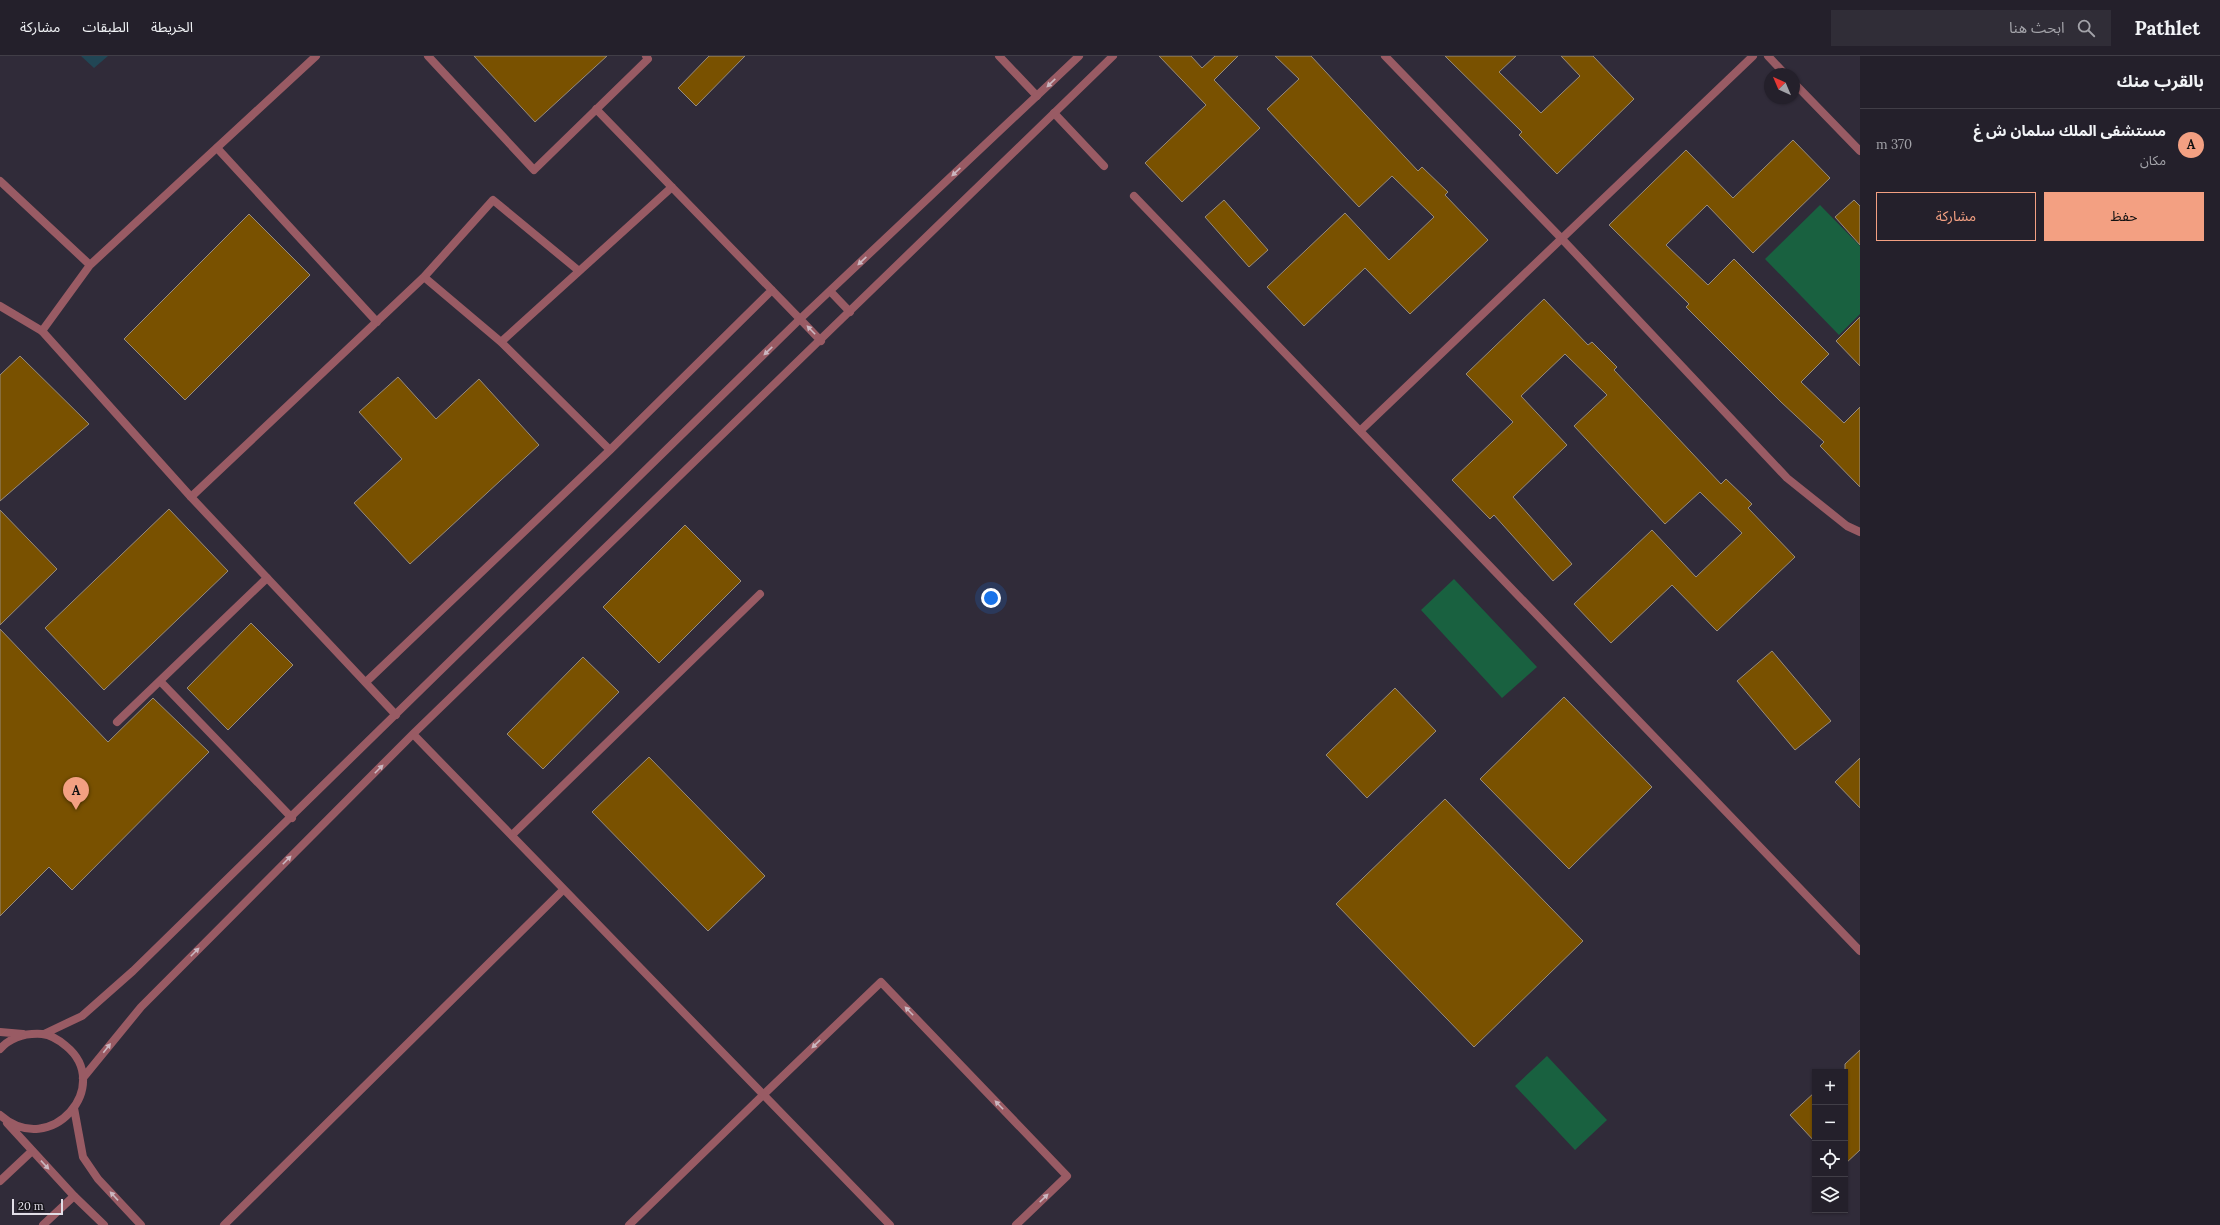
<!DOCTYPE html>
<html lang="ar">
<head>
<meta charset="utf-8">
<style>
  :root { --surface:#24202b; --page:#302d37; --text:#f1f3f6; --muted:#a3a3a9; --line:#413e47; --accent:#f3a082 }
  body { margin:0; font-family:Lora,"Noto Sans Arabic",serif; background:var(--page); color:var(--text); direction:rtl }
  .controls { position:absolute; right:12px; bottom:12px; display:grid; overflow:hidden; border-radius:0px; box-shadow:0 1px 3px #0004 }
  .controls button { width:36px; height:36px; display:grid; place-items:center; padding:0; border:0; border-bottom:1px solid var(--line); background:var(--surface); color:var(--text); font:20px sans-serif }
  .compass { position:absolute; left:1764px; top:12px; width:36px; height:36px; border-radius:50%; background:var(--surface); box-shadow:0 1px 3px #0004; rotate:316deg }
  .scale { position:absolute; left:12px; bottom:10px; width:51px; box-sizing:border-box; padding-left:4px; border:2px solid #e1dee7; border-top:0; font-size:11px; line-height:14px; white-space:nowrap; color:#e1dee7; -webkit-text-stroke:3px #17151b; paint-order:stroke }
  .you { position:absolute; left:991px; top:542px; width:14px; height:14px; margin:-10px; border:3px solid #fff; border-radius:50%; background:#1a73e8; box-shadow:0 0 0 6px #1a73e833 }
  .badge { display:grid; place-items:center; width:26px; height:26px; border-radius:50%; background:var(--accent); color:#111; font-size:13px; font-weight:700 }
  .pin { position:absolute; translate:-50% -33px; filter:drop-shadow(0 1px 2px #0008) }
  .pin::after { content:''; position:absolute; top:21px; width:14px; height:12px; background:inherit; clip-path:polygon(0 0,100% 0,50% 100%) }
  .list { margin:0; padding:0; list-style:none }
  h2 { display:flex; justify-content:space-between; align-items:center; height:52px; margin:0; padding:0 16px; font-size:17px }
  h2 small { font-size:13px; font-weight:400; color:var(--muted) }
  .list li { display:grid; grid-template-columns:26px 1fr auto; gap:12px; align-items:center; box-sizing:border-box; height:72px; padding:0 16px; border-top:1px solid var(--line) }
  .list b { display:block; font-size:15px; white-space:nowrap }
  .list p { margin:0; font-size:13px; white-space:nowrap; color:var(--muted) }
  .list em { font-size:13px; font-style:normal; color:var(--muted) }
  .actions { display:flex; gap:8px; padding:12px 16px }
  .actions a { flex:1; padding:9px 0; border:1px solid var(--accent); border-radius:0px; text-align:center; font-size:14px; color:var(--accent) }
  .actions .main { background:var(--accent); color:#111 }
  .icon { flex:none; width:22px; height:22px; fill:none; stroke:currentColor; stroke-width:2; stroke-linecap:round; stroke-linejoin:round }
  .map { position:relative; flex:none; width:1860px; height:1169px; overflow:hidden; direction:ltr }
  header { display:flex; align-items:center; gap:24px; box-sizing:border-box; height:56px; padding:0 20px; background:var(--surface); border-bottom:1px solid var(--line) }
  header strong { font-size:19px }
  nav { display:flex; gap:22px; margin-inline-start:auto; font-size:14px }
  .search { width:280px; height:36px; background:var(--page); display:flex; align-items:center; gap:10px; box-sizing:border-box; padding:0 14px; border-radius:0px; color:var(--muted); font-size:15px }
  main { display:flex }
  aside { flex:1; background:var(--surface) }
  .map>svg:first-child { display:block }
  .green { fill:#196140 }
  .water { fill:#214655 }
  .building { fill:#795100; stroke:#988c7d }
  .lines { fill:none; stroke-linecap:round; stroke-linejoin:round }
  .service { stroke:#995b64; stroke-width:8 }
  .minor { stroke:#995b64; stroke-width:8 }
  .tertiary { stroke:#995b64; stroke-width:8 }
  .oneway { fill:#cbb7c0 }
</style>
</head>
<body>
<header>
<strong>Pathlet</strong>
<div class="search"><svg class="icon" aria-label="search" viewBox="0 0 24 24"><circle cx="10" cy="10" r="6"/><path d="M15 15l6 6"/></svg>ابحث هنا</div>
<nav><a>الخريطة</a><a>الطبقات</a><a>مشاركة</a></nav>
</header>
<main>
<aside>
<h2>بالقرب منك<small></small></h2>
<ul class="list">
<li><span class="badge">A</span><div><b>مستشفى الملك سلمان ش غ</b><p>مكان</p></div><em>370 m</em></li>
</ul>
<div class="actions"><a class="main">حفظ</a><a>مشاركة</a></div>
</aside>
<div class="map">
<svg width="1860" height="1169" viewBox="0 0 1860 1169">
  <rect width="100%" height="100%" fill="#302b39"/>
  <path class="green" d="M1820,149L1860,190V258L1839,279L1765,203Z
    M1454,523L1537,611L1502,642L1421,554Z
    M1547,1000L1607,1064L1575,1094L1515,1030Z"/>
  <path class="water" d="M81,0H108L94,12Z"/>
  <path class="building" d="M474,0H607L535,66Z
    M709,0H745L696,50L678,32Z
    M1159,0H1191L1202,12L1215,0H1238L1214,24L1260,72L1182,146L1145,107L1206,49Z
    M1275,0H1311L1418,115L1422,111L1448,136L1445,139L1488,184L1410,258L1365,212L1304,270L1267,231L1345,157L1389,204L1434,161L1392,120L1359,151L1267,53L1299,23Z
    M1445,0H1516L1499,16L1541,57L1580,20L1561,0H1593L1634,43L1557,118L1519,79L1522,76Z
    M1793,84L1830,122L1753,197L1707,149L1666,189L1708,229L1734,203L1829,298L1801,326L1844,367L1860,351V431L1820,390L1824,386L1781,346L1686,251L1689,248L1609,169L1686,94L1733,142Z
    M1224,144L1268,194L1249,211L1205,161Z
    M1854,144L1860,150V189L1835,161Z
    M249,158L310,219L185,344L124,283Z
    M1544,243L1588,289L1592,286L1617,311L1614,314L1721,428L1726,423L1752,448L1748,452L1795,501L1717,575L1672,529L1611,587L1574,548L1652,474L1696,521L1742,477L1700,436L1665,468L1574,370L1607,339L1565,298L1521,340L1567,389L1513,441L1572,508L1553,525L1494,459L1490,463L1452,424L1513,366L1466,318Z
    M1860,261V310L1836,285Z
    M20,300L89,368L0,445V319Z
    M398,321L436,363L479,323L539,389L410,508L354,447L402,403L359,356Z
    M169,453L228,515L104,634L45,572Z
    M0,454L57,513L0,569Z
    M685,469L741,525L659,607L603,551Z
    M251,567L293,609L228,674L187,632Z
    M0,573L108,686L153,642L209,696L72,834L49,811L0,860Z
    M1772,595L1831,665L1795,694L1737,625Z
    M583,601L619,636L543,713L507,678Z
    M1395,632L1436,675L1367,742L1326,699Z
    M1564,641L1652,731L1569,813L1480,723Z
    M649,701L765,820L708,875L592,756Z
    M1860,702V752L1835,726Z
    M1445,743L1583,885L1474,991L1336,848Z
    M1860,994V1094L1845,1108V1008Z
    M1815,1036V1086L1790,1059Z"/>
  <g class="lines">
    <path class="service" d="M428,0L534,114L648,3L646,0
      M596,53L800,263
      M1054,57L1104,110
      M217,92L377,266
      M424,221L501,286L610,394
      M0,250L42,275
      M501,286L672,131
      M191,441L424,221L493,144L579,215
      M160,625L292,762
      M366,626L610,394L772,234
      M117,666L267,522
      M512,779L760,538
      M763,1039L881,926L1067,1120L1016,1169
      M0,1125L32,1095
      M43,1169L74,1140"/>
    <path class="minor" d="M999,0L1037,40
      M1385,0L1562,183L1787,422L1847,470L1860,476
      M1768,0L1785,18
      M1794,27L1860,95
      M1134,140L1860,895
      M1360,375L1753,0
      M224,1169L563,834
      M629,1169L763,1039"/>
    <path class="tertiary" d="M316,0L90,209L42,275L191,441L396,659
      M0,125L90,209
      M830,235L850,256
      M800,263L821,285
      M413,678L890,1169
      M0,976L23,978
      M44,978L82,960L133,915L800,263L1079,0
      M0,993C11,981 26,977 42,978C51,979 59,984 66,990C114,1029 51,1104 0,1059
      M83,1022L141,951L413,678L1113,0
      M74,1052L83,1101L98,1123L141,1169
      M7,1067L74,1140L104,1169"/>
  </g>
  <defs><path id="oneway-solid" d="M-6-.8H1V-3.2L6.5 0L1 3.2V.8H-6Z"/></defs>
  <g class="oneway">
    <use href="#oneway-solid" transform="translate(1051 27) rotate(136)"/>
    <use href="#oneway-solid" transform="translate(956 116) rotate(137)"/>
    <use href="#oneway-solid" transform="translate(862 205) rotate(137)"/>
    <use href="#oneway-solid" transform="translate(811 274) rotate(-134)"/>
    <use href="#oneway-solid" transform="translate(768 295) rotate(136)"/>
    <use href="#oneway-solid" transform="translate(379 713) rotate(-45)"/>
    <use href="#oneway-solid" transform="translate(287 804) rotate(-45)"/>
    <use href="#oneway-solid" transform="translate(195 896) rotate(-45)"/>
    <use href="#oneway-solid" transform="translate(909 955) rotate(-134)"/>
    <use href="#oneway-solid" transform="translate(816 988) rotate(136)"/>
    <use href="#oneway-solid" transform="translate(107 992) rotate(-52)"/>
    <use href="#oneway-solid" transform="translate(999 1049) rotate(-134)"/>
    <use href="#oneway-solid" transform="translate(45 1109) rotate(47)"/>
    <use href="#oneway-solid" transform="translate(114 1140) rotate(-133)"/>
    <use href="#oneway-solid" transform="translate(1044 1142) rotate(-44)"/>
  </g>
</svg>
<div class="controls">
<button>+</button>
<button>−</button>
<button><svg class="icon" aria-label="locate" viewBox="0 0 24 24"><circle cx="12" cy="12" r="6"/><path d="M12 2v4M12 18v4M2 12h4M18 12h4"/></svg></button>
<button><svg class="icon" aria-label="layers" viewBox="0 0 24 24"><path d="M12 4l9 5-9 5-9-5zM3 14l9 5 9-5"/></svg></button>
</div>
<svg class="compass" viewBox="-18 -18 36 36"><path d="M0-13l5 13h-10z" fill="#e53935"/><path d="M0 13l5-13h-10z" fill="#a3a3a9"/></svg>
<div class="scale">20 m</div>
<div class="you"></div>
<div class="pin badge" style="left:76px;top:754px">A</div>
</div>
</main>
</body>
</html>
